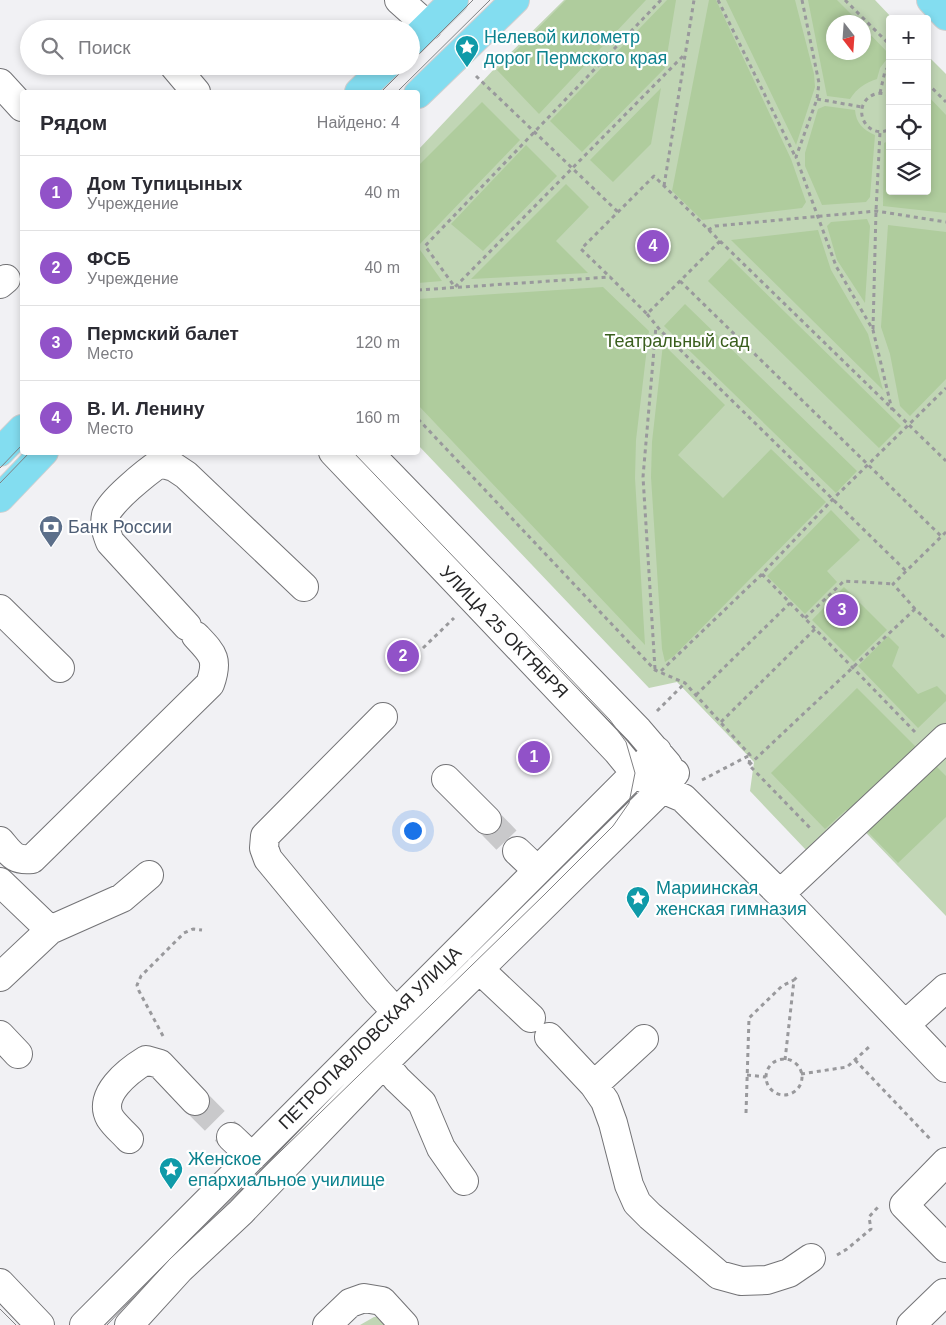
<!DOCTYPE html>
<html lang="ru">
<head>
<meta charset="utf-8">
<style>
  :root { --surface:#fff; --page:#f2f2f3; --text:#2b2b33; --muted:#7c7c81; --line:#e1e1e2; --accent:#9152c8 }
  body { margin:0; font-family:Arial,sans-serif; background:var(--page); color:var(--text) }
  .controls { position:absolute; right:15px; top:15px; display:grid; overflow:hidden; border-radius:5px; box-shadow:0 2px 8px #0003 }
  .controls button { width:45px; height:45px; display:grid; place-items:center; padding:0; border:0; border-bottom:1px solid var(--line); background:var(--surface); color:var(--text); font:25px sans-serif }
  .compass { position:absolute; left:826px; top:15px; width:45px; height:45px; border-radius:50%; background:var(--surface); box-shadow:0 2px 8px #0003; rotate:163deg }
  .you { position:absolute; left:412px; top:830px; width:18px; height:18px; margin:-12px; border:4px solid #fff; border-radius:50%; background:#1a73e8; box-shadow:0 0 0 8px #1a73e833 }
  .badge { display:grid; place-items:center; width:32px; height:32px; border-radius:50%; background:var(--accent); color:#fff; font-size:16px; font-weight:700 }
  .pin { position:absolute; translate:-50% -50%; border:2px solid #fff; box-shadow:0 1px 5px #0006 }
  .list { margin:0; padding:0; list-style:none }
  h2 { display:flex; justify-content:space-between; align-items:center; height:65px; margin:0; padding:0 20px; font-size:21px }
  h2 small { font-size:16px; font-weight:400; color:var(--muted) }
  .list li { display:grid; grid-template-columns:32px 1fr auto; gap:15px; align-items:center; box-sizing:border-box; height:75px; padding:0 20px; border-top:1px solid var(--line) }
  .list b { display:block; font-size:19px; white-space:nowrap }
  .list p { margin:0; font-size:16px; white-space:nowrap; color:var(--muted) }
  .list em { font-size:16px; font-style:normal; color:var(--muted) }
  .icon { flex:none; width:28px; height:28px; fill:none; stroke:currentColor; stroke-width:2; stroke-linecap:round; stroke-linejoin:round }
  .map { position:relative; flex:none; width:946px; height:1325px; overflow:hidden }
  .search { position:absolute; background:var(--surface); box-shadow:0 2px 8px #0003; left:20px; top:20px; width:400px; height:55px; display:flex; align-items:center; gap:12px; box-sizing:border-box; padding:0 18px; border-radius:28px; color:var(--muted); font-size:19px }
  .panel { position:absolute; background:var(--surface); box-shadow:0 2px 8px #0003; left:20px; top:90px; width:400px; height:365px; border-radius:5px }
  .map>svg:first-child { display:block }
  .green { fill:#c1d6b5; fill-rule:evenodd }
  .forest { fill:#afcc9d }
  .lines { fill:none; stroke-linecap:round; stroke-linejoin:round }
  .minor-tunnel { stroke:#c9c9cb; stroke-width:28; stroke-dasharray:28 14; stroke-linecap:butt }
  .minor-casing { stroke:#737376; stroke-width:30 }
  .major-casing { stroke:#cfcfd0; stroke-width:30 }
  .path { stroke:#99999c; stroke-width:3; stroke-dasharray:4 4; stroke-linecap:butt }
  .minor { stroke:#fff; stroke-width:28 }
  .major { stroke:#83ddf0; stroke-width:28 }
  .tram { stroke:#818183; stroke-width:1 }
  .labels { text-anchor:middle; stroke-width:4.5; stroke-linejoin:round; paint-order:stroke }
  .culture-label { font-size:18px; fill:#0d838f; stroke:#fff; text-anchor:start }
  .park-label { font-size:18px; fill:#395e1d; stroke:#fff }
  .service-label { font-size:18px; fill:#4e5e75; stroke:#fff; text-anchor:start }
  .street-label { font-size:18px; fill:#272728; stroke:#fff }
</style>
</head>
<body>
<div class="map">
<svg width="946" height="1325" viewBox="0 0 946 1325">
  <rect width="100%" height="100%" fill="#f1f1f4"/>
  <path class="green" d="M564,0H875L893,19H890V191H927V55L946,74V916L846,812L806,850L750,791L754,762L677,682L649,688L418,445V150L496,67ZM834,22H864V52H834Z
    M374,1317H382L393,1325H360Z"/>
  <path class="forest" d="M566,0H646L539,114L497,70Z
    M667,0H676L665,68L582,152L550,121Z
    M709,0H716L791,159L806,202L802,208L702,220L672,191Z
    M726,0H795L814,74L815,87L796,145Z
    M808,0H837L859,22H834V52H864V28L890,55L880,68L877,79C865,83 857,88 850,99L827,96Z
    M661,88L651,144L613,182L590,160Z
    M927,95L946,115V213L883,206L884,143L890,140V191H927Z
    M482,102L520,140L418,246V166Z
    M825,106L855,110C856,123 863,130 875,135L870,197L866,202L822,205L805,166V153L818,109Z
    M526,145L557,176L483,251L451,224Z
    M566,184L589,207L556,241L588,273L471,279Z
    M867,219L870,226L865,303L837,260L827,226L831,222Z
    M888,225L946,232V379L910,416L900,406L890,354L881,327Z
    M818,230L831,270L868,334L883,390L731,240Z
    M418,247L442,281L418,283Z
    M730,258L901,426L879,448L708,281Z
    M603,287L649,331L636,440L635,478L645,645L418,405V299Z
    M685,304L857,471L836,493L664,326Z
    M663,344L725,405L678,455L723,498L771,449L826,502L674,656L665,662L662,649L651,477L652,442Z
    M831,510L860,540L827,571L837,582L805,614L767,576Z
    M844,587L887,630L854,662L812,620Z
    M888,636L899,647L892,666L918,694L937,686L946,695V701L918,728L858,666Z
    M857,688L919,750L851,815L846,810L825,829L771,773Z
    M932,762L946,776V817L898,863L864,828Z"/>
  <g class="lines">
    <path class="minor-tunnel" d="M487,820L517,851
      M195,1101L231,1137"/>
    <g class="minor-casing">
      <path id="minor" d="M399,0L428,26
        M174,66L196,92
        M0,83L22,107
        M0,284L6,279
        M333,452L617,751L635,773L662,789L683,798L780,894L946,1068
        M368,452L638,730L668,765
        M0,609L60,668
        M187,626L110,542C106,532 104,525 106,515C109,502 148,471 160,463L174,467L186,475L304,587
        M383,717L265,836L264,848L268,859L377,991L396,1012
        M446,779L487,820
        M0,841C11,854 14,861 32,859L210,684C219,659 213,654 196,636
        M517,851L537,870
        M0,882L50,930L0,977
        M780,894L946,738
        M50,930L122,898L149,875
        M479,969L531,1018
        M905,1025L946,988
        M0,1035L18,1054
        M549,1037L594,1085L605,1101L613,1123L629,1185L637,1203L650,1216L719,1275L741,1281L767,1280L789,1273L811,1258
        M384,1063L397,1079L422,1103L441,1148L464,1181
        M594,1085L644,1039
        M231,1137L252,1157
        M129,1139C123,1132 115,1126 110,1118C97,1095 128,1071 146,1060L160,1064L195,1101
        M946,1162L904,1205L946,1248
        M0,1283L40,1325
        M84,1325L657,751
        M129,1325L180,1269L241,1212L384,1063L662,789L675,773
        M327,1325L350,1303L364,1298L382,1301L404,1325
        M911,1325L944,1293"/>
    </g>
    <g class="major-casing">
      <path id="major" d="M931,0L946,16
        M411,42L454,0
        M359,92L386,66
        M418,94L515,0
        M0,452L22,429
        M0,498L44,452"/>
    </g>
    <path class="path" d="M661,0L425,246L455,287L685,54
      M718,0L795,156
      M802,0L819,83L817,99L796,157L836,266L873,330L892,410
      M845,0L890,45
      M476,76L618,212
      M927,83L946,102
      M880,93L885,71L890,65
      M890,96C884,93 877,92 871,96C850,109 868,141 890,129
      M817,99L862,107
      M664,186L694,0
      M708,230L715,226L876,211L946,222
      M720,241L946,461
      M680,281L942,537
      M418,290L610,277L647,314L720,241L654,176L581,249L610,277
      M647,314L660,330L906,571
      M873,329L876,211L880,132
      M418,419L655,670L685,683L750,755L749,765L811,829
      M946,532L893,584L915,609L946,639
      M762,574L915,732
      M805,618L844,581L893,584
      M423,648L454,618
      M655,669L643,477L656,326
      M661,671L762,574L833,499L946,388
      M696,695L790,603
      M657,711L685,683
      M721,722L815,629
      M749,765L915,609
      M702,780L750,755
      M163,1036L139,991L137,985L141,976L184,933L193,929L202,930
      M766 1077a18 18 0 1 1 36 0a18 18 0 1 1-36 0Z
      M785,1060L794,980L799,975
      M855,1060L932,1141
      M801,1074L847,1067L869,1047
      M747,1075L766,1077
      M746,1113L749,1018L782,986L794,980
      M837,1255L847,1249L871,1229L869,1217L878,1207"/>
    <use href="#minor" class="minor"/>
    <use href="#major" class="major"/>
    <path class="tram" d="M411,62L473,0
      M381,92L407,66
      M397,92L490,0
      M0,468L22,445
      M0,483L30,452
      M0,1309L16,1325
      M107,1325L170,1259L544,895L613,826L629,803L635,773L626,742L610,720L353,452"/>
  </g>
  <defs>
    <g id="sight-pin" transform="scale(1.25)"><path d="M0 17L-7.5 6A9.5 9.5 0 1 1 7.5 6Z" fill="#0f9aa8" stroke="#fff"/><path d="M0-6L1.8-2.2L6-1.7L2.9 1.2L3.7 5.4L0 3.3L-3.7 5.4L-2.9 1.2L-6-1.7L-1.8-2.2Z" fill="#fff"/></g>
    <g id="bank-pin" transform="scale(1.25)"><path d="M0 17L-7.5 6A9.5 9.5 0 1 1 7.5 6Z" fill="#5c6f8a" stroke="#fff"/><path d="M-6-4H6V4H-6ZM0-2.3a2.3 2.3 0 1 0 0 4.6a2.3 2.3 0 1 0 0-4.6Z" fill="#fff"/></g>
  </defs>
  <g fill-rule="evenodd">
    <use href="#sight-pin" x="467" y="47"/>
    <use href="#bank-pin" x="51" y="527"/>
    <use href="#sight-pin" x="638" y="898"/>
    <use href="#sight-pin" x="171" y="1169"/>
  </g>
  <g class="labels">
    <g class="culture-label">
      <text x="484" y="43">Нелевой километр<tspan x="484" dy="21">дорог Пермского края</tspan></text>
      <text x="656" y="894">Мариинская<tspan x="656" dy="21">женская гимназия</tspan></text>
      <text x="188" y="1165">Женское<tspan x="188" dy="21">епархиальное училище</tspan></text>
    </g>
    <g class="park-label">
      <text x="677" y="347">Театральный сад</text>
    </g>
    <g class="service-label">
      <text x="68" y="533">Банк России</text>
    </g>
    <g class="street-label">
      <text transform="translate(504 632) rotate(46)" y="6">УЛИЦА 25 ОКТЯБРЯ</text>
      <text transform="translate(370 1038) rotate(-45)" y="6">ПЕТРОПАВЛОВСКАЯ УЛИЦА</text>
    </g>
  </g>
</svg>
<div class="controls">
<button>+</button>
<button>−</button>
<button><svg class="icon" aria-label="locate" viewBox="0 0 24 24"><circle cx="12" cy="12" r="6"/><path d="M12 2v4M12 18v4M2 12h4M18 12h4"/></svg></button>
<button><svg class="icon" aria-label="layers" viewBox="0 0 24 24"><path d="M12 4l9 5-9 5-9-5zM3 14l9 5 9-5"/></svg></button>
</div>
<svg class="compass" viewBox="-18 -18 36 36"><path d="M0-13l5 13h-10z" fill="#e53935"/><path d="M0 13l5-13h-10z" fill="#7c7c81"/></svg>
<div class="you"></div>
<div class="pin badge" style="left:534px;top:757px">1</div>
<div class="pin badge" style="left:403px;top:656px">2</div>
<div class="pin badge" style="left:842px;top:610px">3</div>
<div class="pin badge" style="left:653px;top:246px">4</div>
<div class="search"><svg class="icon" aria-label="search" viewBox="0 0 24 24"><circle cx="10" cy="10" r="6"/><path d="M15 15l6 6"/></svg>Поиск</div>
<section class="panel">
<h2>Рядом<small>Найдено: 4</small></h2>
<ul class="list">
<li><span class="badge">1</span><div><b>Дом Тупицыных</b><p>Учреждение</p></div><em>40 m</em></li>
<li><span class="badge">2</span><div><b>ФСБ</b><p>Учреждение</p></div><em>40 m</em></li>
<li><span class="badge">3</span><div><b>Пермский балет</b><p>Место</p></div><em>120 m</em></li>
<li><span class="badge">4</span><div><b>В. И. Ленину</b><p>Место</p></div><em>160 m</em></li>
</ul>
</section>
</div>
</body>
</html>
